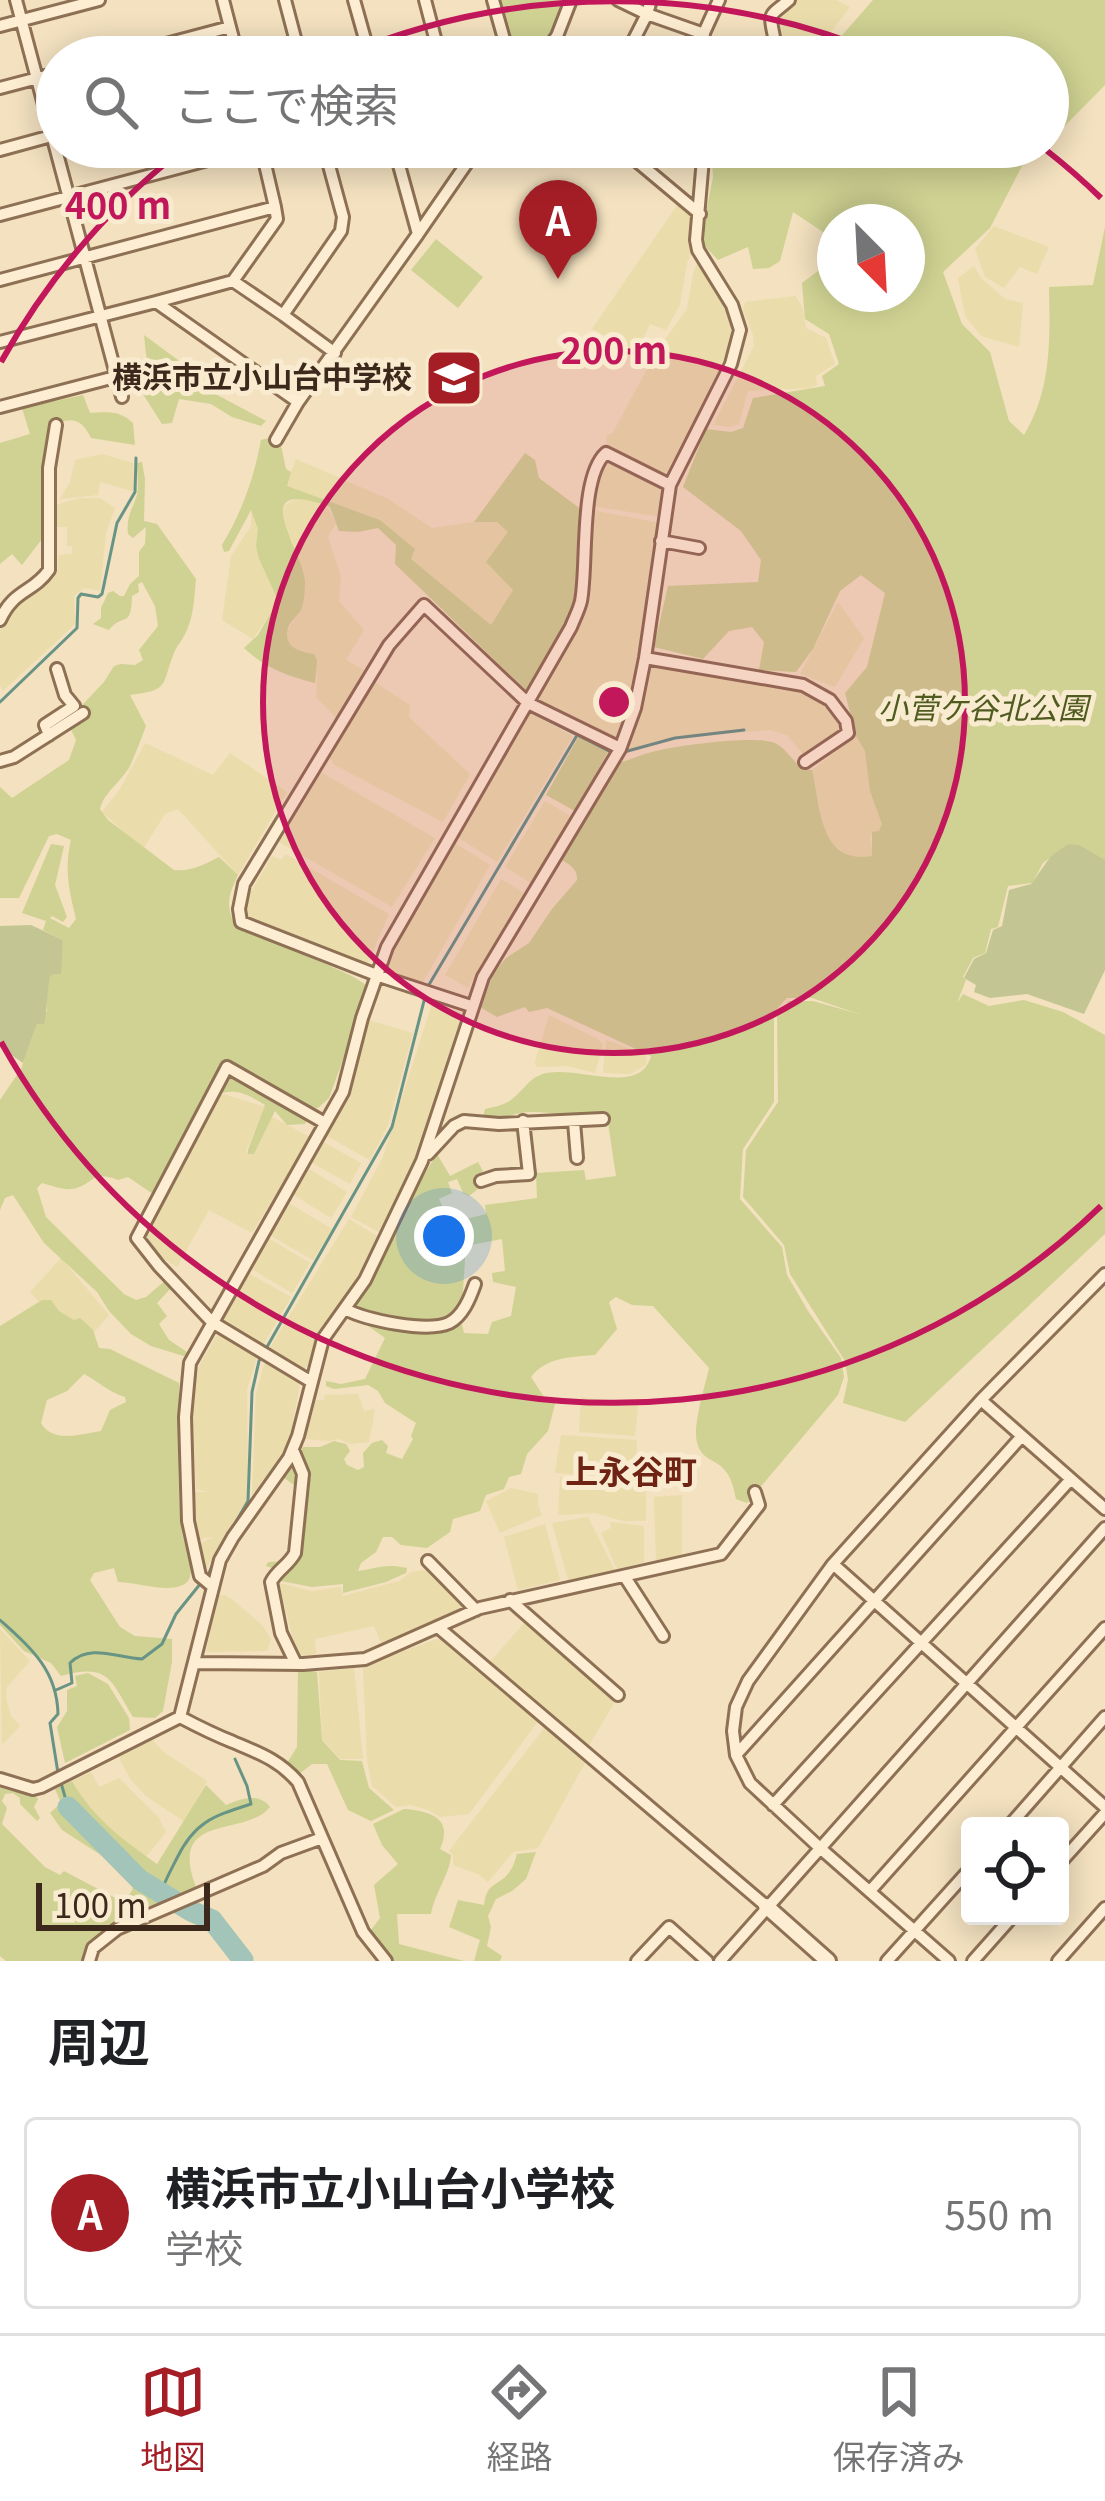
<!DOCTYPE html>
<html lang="ja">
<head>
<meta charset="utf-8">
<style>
  :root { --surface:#fff; --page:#f6f6f6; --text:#202124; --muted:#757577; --line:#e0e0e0; --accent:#a51e26 }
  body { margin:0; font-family:Georgia,"Noto Sans JP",serif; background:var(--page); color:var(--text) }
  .controls { position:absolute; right:36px; bottom:36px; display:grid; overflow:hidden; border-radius:12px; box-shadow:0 6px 30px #0003 }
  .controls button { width:108px; height:108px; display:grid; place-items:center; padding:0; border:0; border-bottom:3px solid var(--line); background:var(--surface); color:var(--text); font:60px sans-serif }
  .compass { position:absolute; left:817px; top:204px; width:108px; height:108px; border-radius:50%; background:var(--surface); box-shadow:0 6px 30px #0003; rotate:156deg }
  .scale { position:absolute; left:36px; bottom:30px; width:174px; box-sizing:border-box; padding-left:12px; border:6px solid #3c291b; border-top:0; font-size:33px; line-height:42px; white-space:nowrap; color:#3c291b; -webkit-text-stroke:9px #f9ebd0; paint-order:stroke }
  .you { position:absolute; left:444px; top:1236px; width:42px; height:42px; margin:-30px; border:9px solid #fff; border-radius:50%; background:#1a73e8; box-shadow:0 0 0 18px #1a73e833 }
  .badge { display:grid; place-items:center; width:78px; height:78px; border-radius:50%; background:var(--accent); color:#fff; font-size:39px; font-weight:700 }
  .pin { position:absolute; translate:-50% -99px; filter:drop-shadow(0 3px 6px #0008) }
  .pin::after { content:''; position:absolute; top:63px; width:42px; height:36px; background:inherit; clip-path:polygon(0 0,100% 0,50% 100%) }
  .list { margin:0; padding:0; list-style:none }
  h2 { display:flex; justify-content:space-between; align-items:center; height:156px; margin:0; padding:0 48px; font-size:51px }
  h2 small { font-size:39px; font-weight:400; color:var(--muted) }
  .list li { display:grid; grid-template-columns:78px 1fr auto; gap:36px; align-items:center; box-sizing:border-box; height:192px; margin:0 24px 24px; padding:0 24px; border:3px solid var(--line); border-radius:12px }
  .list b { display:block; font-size:45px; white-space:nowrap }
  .list p { margin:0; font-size:39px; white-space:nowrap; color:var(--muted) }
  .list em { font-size:39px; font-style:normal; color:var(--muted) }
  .icon { flex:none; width:66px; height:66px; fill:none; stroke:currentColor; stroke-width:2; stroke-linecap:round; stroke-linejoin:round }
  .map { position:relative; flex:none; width:1105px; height:1961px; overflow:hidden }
  .search { position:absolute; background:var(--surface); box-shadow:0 6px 30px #0003; left:36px; right:36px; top:36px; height:132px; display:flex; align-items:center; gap:30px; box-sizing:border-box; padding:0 42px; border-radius:66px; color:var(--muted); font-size:45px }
  .sheet { height:372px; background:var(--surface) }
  nav { display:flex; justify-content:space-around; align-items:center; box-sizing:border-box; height:168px; border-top:3px solid var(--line); background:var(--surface); font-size:33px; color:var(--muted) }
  nav a { display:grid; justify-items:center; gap:6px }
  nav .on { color:var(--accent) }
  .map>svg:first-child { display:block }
  .farmland { fill:#eadcab }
  .green { fill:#cfd292; fill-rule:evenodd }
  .cemetery { fill:#c3c692 }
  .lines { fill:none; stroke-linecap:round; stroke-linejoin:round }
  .stream { stroke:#689486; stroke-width:3 }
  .river { stroke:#a3c4b8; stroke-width:21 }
  .minor-casing { stroke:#8e7055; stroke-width:16 }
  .tertiary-casing { stroke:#8e7055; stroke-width:20 }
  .minor { stroke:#fdeed3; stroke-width:10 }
  .tertiary { stroke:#fdeed3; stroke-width:14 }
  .ring { fill:none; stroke:#c2185b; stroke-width:6 }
  .labels { text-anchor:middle; stroke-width:10; stroke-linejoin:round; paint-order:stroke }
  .poi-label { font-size:30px; font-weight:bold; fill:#3c291b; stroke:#f9ebd0; text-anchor:end }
  .park-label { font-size:30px; font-style:italic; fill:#4f5b1f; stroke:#f9ebd0 }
  .neighbourhood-label { font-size:33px; font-weight:bold; fill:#6e2315; stroke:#f9ebd0 }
  .centre { fill:#c2185b; stroke:#f9ebd0; stroke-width:6 }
  .ring-label { font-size:36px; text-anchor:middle; font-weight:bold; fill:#c2185b; stroke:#f9ebd0; stroke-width:10; stroke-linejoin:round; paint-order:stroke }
</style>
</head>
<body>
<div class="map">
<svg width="1105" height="1961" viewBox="0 0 1105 1961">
  <rect width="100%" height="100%" fill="#f3e1bf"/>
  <path class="farmland" d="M796,0H836L850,7L812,57H768L783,38L779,16Z
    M678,204L693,213V249L687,263L680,305L666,330L650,324L637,352L592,329Z
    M994,226L1049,247L1037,274L1020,267L1004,288L985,277L975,249Z
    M699,259L728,310L732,340L670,475L606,451L607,434H612L658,349L687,309L693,274Z
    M974,266L981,278L1005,299L1023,303L1019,347L981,336L965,316L958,278Z
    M796,296L803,309L806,328L826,338L835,364L816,376L817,385L810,388L748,391L739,424L729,427L713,425L754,346L753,335L743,309L746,302Z
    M102,454L133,463L134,489L132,491L100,482L98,495L60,499L70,482L75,460Z
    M296,459L388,499L432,528L474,522H497L508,532L514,590L491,625L410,559L380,520L286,486Z
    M609,460L660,486L665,495L661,517L592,506L600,465Z
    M80,498H100L115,508L106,533L100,591L84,588L74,596L75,624L3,691L0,686V630L8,614L24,594L51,581L58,568V555L72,554V546H67V527H53L52,510L55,505Z
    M297,498H307L328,508L336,523L328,537L341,576L339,601L364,630L346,660L364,670L337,719L316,697L317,675L287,640V631L301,609L295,553L292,540L283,529V512L285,505Z
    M251,508L258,529L256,546L259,559L276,596L274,607L253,639L222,620L231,556L251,526Z
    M591,510L660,523L630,711L618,738L609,739L538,701L537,693L572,632Z
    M838,602L864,638L835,687L800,674Z
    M655,666L802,691L823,705L839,724L838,730L816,749L803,754L787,735L770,730L660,740L626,752L641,712L648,672Z
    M373,681L410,705L409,717L470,774L443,822L333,764L330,757Z
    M527,711L573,736L497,862L454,835Z
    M856,736L865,751L883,823L879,832H872L870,837L873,856L866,858H852L830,843L824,829L812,770Z
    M145,743L213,775L230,753L287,792L238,875L178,809L165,814L143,849L102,812L120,789Z
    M319,771L435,838L392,907L279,842Z
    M545,801L572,817L531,883L505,867Z
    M453,842L490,865L423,982L384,971L392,945Z
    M286,854L389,914L367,965L243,918L242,907L272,856L281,860Z
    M501,879L524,893L468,988L445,975Z
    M432,1004L460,1012L465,1020L411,1173L381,1233L351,1217L383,1157Z
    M549,1015L596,1038L603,1044L595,1073L567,1066L537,1067L535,1062Z
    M365,1019L413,1033L388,1125L370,1160L325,1135Z
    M606,1040L643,1053L647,1057L646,1065L630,1074L603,1073Z
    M224,1094L265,1107L246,1151L248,1154H254L272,1117L310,1137L252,1233L209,1210L177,1267L161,1257L146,1241L145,1232L215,1099Z
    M323,1142L361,1163L350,1184L312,1163Z
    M309,1169L347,1192L331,1218L294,1195Z
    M287,1202L332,1229L313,1260L268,1234Z
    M349,1219L377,1236L355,1283L322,1330L308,1366L302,1369L269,1349Z
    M268,1238L310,1263L292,1293L250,1268Z
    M61,1258L109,1315L94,1332L81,1319L74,1320L42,1300L39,1302L30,1292Z
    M248,1273L291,1297L263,1345L221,1321Z
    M218,1333L257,1357L247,1389L248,1498L206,1569L203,1568L197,1545L213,1537L204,1538L197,1543L193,1512L195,1492H208L196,1489L192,1397L200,1364Z
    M265,1362L300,1384L288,1447L252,1495L256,1393Z
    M358,1394L364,1411L375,1409L369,1442L351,1444L338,1439L329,1441L305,1439L316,1400H324L325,1395Z
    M581,1397L638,1405L635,1436L579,1432Z
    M561,1435L637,1440L635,1478L555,1473Z
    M560,1477L646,1483V1521H623L595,1513L558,1515Z
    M511,1488L538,1494V1505L542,1515L500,1533L486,1501Z
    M682,1495V1557L656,1560L654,1497Z
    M588,1517L615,1571L568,1580L552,1523Z
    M610,1522L644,1526V1562L617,1569L601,1533L611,1528Z
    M545,1524L560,1580L518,1590L504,1537Z
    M429,1569L468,1609L381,1643L374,1626L315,1639L316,1654L297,1656L279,1583L312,1591L341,1587L343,1596L399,1581L411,1572Z
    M217,1595H225L233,1600L262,1625L271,1639L267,1651L206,1652Z
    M526,1621L616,1700L588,1747L490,1662Z
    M0,1629L30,1661L7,1687L6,1698L11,1716L20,1726L2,1745Z
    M440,1638L539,1720L469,1814L440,1817L428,1810L411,1805L396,1807L372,1786L367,1760L363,1666Z
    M354,1668L363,1759H340L322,1739L319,1672Z
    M545,1727L585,1763L538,1848L513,1852L488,1882L478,1874L453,1865V1855L449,1851Z
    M151,1739L165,1753L207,1781L185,1822L146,1796L131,1780L118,1756Z
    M91,1772L99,1787L119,1778L159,1818L166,1832L146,1857L113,1833L85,1804L72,1781Z"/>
  <path class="green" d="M498,0H567L537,57H513Z
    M873,0H1105V85L1048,143V57H823Z
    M711,147H1044L1022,166L990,228L943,272L962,324L990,352L1009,421L1024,435C1052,389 1050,338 1049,287L1093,285L1105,227V863L1068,844L1043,863L1032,883L1008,886L998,927L991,929L985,953L973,958L963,977L966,980L957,1003L963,994L989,1006L1024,1000L1063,1012L1105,1035V1234L905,1422L843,1403L848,1380L845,1361L790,1274L784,1245L743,1197L746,1150L778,1102L777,1013L789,1001H813L859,1014L812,998H787L774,1012V1102L743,1149L740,1199L782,1247L787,1275L808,1311L841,1358L844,1377L838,1395L747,1503L736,1499C729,1454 707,1468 698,1446C691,1428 705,1387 709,1368L653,1306L632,1305L616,1297L609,1302L617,1329L595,1355C571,1357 546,1357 531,1377L546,1400H556L548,1431L527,1454L521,1474L509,1477L504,1489L486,1495L480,1511L453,1519L450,1532L427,1548L401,1545L392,1537H383L376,1552L361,1563L358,1571C378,1568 386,1563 407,1568L406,1573L386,1582L343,1593V1584L312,1587L276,1580L275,1569L266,1566L268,1562L286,1561L291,1557L297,1487L284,1478L295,1464L303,1447H320L334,1441L346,1444L350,1451L344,1459L347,1465L358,1470L364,1467L363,1453L372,1443L382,1440L388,1446L386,1453L402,1459L413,1439L411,1436L416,1423L385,1403L378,1391L368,1385L334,1389L326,1386V1381L341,1384L365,1379L385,1338L357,1318L355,1306C384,1256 405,1202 437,1154L450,1176L478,1162L483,1171L474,1178L478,1189L469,1196L463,1193L457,1179L448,1182L452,1193L439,1199L445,1212L460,1210L466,1219L486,1214L485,1205L537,1198L536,1173L584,1170L586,1180L616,1176L607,1116C582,1116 558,1113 534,1112C516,1111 501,1121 483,1117L485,1109C494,1107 504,1105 511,1100C521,1093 529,1079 540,1075C571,1062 640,1099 651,1056L547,1008L529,1012L525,1007L497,1017L480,1007L493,974L506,958L529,943L552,909L577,880C578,869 569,864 560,859L614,765C629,760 645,753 660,750C682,745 757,735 775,743C791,751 794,769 812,770C821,807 819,865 872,856V832L879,831L882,824L870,791L865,751L856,736L845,693L867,667L885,593L861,575L840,591L813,649L796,672L759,670L764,642L752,627L729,631L703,659L654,647L668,586L758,582L761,560L741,531L683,487L706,429L731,432L743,428L753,398L825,386L822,376L839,364L829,334L805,319L802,283L835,258V294H907V222H835V246L832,238L793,212L780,261L769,268L753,269L748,247L718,260L704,245L706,213L713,177ZM502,1239L505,1271L492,1273L493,1282L516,1287L511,1316L492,1322L488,1334L464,1333L461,1320L466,1246Z
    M436,239L483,277L458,308L411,270Z
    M144,335L178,360L182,376L266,421L261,426L232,417L211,404L179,399L172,423L162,424L141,391L129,390L128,387L149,382Z
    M83,395L90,413C108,412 119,410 133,423L135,445L91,438C81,417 70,417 50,426L45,453L47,524L42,539L22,565L12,554L0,564V443L30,434L22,408Z
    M269,438L280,441L286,469L291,472L287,486L380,520L415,549L411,559L491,625L513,590L486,562L508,532L497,522H474L525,453L535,460L539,478L582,510L573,607L567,625L528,692L395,564L396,545L378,528L358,532L339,531L330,507C242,474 304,551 305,582C305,589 304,604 301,610C296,618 287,623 287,634C287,649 302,652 314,654L317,660L315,683C287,676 265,668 244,648L258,635L274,607L276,596L259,559L256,546L258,529L251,510L229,551L224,552L222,545C242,512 254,478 261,440Z
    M142,462L145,479L144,521L157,524L196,579C194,599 194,618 184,636C181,642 176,647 174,653C161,685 171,690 130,695L146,726C141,739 136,753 130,766C121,782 104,792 100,809L108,820L174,870C191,872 205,864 219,857L238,875C230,892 224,906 235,923L352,976L366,985L367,994L329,1098L318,1108H312L305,1124L287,1125L275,1111L254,1154H248V1150L265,1105C240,1089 231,1088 204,1099L153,1194L128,1177L118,1180C91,1169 94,1185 72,1189C63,1190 52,1186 42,1183L37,1188L46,1217L124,1294L136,1300L146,1297L166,1280L172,1287L157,1303L167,1316L159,1324L169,1340L190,1354L187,1357L151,1346L131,1334L109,1311L97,1292L44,1243L13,1195L5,1198L0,1210V1100L21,1069L37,1024L47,1011L46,995L51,975L60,974L63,940L43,930L46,921L22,913L51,844L64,846L55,885L67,917L63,922L52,916L50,918L69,928L76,919C69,890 64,869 71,840L57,834L49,836L19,898H0V787L12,798L69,760L76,740L67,721L104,682L114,666L121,664L135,665L143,660L139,650L158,626L155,606L142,582L138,584L139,592L132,596C131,630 123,612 109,630L93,624L101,618V608L108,593L113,591L120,596H124L130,584L139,576V552L145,544L146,527L133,538L128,534C126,517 132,510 137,495C139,486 137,472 137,463Z
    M580,734L609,750L575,811L546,795Z
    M42,1300H51L59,1311L74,1320L80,1318L93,1330L99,1348L110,1349L179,1383C180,1429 176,1488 182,1533C184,1546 200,1577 183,1585C167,1593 135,1582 118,1582L114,1568L94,1573L90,1580L120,1627L135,1636L172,1639V1662L163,1711L155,1718L133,1717C110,1679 109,1663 61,1676L51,1663L24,1651L0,1625V1326ZM84,1374C99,1382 109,1392 125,1397L126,1402L110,1410L101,1431C81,1434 53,1444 41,1423L47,1400L67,1391Z
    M298,1669L317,1672L322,1740L340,1760L362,1761L369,1788L394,1810L371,1821L348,1810L327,1764H312L298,1775L287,1763L297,1747Z
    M88,1673L108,1684L129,1718L130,1730L65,1763L57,1727L67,1711V1690L77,1686L75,1676Z
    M72,1781C93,1818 123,1840 157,1864L206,1785L226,1805C241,1799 258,1792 270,1807C246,1838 167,1811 196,1887C157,1905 100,1919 81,1961H6L0,1956V1783L35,1795L38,1799L34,1807L40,1818L37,1821L20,1804V1798L13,1793L5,1794L2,1801L7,1808L2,1824L45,1867L60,1875L64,1871L119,1900C127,1896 133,1894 133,1885L104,1857L62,1830L50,1813L61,1803L55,1789Z
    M404,1809C430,1811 454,1818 440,1849L451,1855C450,1874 435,1892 431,1914H397L399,1944L464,1961H394L371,1930L380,1918L374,1885L398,1864L382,1845L373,1824Z
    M536,1852L526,1879L512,1891L496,1899L488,1916L491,1927L487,1946L502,1956L500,1961H474L480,1940L449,1927L458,1900L484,1905C487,1880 500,1887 510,1871C514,1866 515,1860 517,1854Z"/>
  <path class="cemetery" d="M1068,844L1079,845L1105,860V970L1084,1014L1027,994L990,998L974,992L976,985L964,978L974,959L986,953L993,930L1002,926L1009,890L1031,884L1051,856Z
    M31,925L63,940L61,974L51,975C46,992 48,1007 44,1024H37L23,1063L0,1047V926Z"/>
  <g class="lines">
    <path class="stream" d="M0,702L77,628L78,598L81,594L98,597L102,594L117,523L135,492L136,458
      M528,710L611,752
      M630,738L643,696
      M624,752L675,738L744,730
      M427,988L576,737
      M219,1551L248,1501L252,1392L259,1361L392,1127L425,997
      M0,1620C31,1648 57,1670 58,1714L50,1723L58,1773
      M56,1690L72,1683L70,1663C90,1643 117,1658 142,1659L162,1644L176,1614L209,1573L215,1560
      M61,1783L68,1807
      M161,1893C165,1880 171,1870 177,1858C195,1821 214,1816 251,1804L247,1786L235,1759"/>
    <path class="river" d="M68,1807L140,1880L191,1911L212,1920L243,1960"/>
    <g class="minor-casing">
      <path id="minor" d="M16,0L122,397
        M223,0L230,27
        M285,0L300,57
        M354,0L370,57
        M425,0L440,57
        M493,0L509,57
        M618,0L647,14L704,34
        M0,26L99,0
        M117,57L230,27L238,57
        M542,57L557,36L571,0
        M625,57L647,14L651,0
        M693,57L719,0
        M764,57L775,42C769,10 767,19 789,0
        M0,88L57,73
        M324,147L343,217L341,231L283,315L335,353
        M620,147L700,214
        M0,150L55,135
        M0,215L257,147
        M418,234L478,147
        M0,280L275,207L261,147
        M233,281L277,219L275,207
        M156,302L233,281L283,315
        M0,342L156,302L298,402
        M0,407L115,377
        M276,440L298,402L418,234L394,147
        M661,541L699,548
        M0,620C14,589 33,593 49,570V468L56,425
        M645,658L803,685L830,700L846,721L848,733L805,762
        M49,735L45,725L74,706L65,695L57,669
        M0,761L14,757L83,713
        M471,1006L379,976L241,922L239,909L244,884L389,645L424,605L528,703L620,748
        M574,1122L577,1158
        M428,1154L454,1126L464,1121L499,1124L603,1119
        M481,1181L496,1176L529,1174L523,1121
        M345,1309C366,1320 427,1333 449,1323C463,1316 470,1298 475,1284
        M310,1381L212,1322L159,1266L137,1238L227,1067L325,1123
        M981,1400L1105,1509
        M293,1450L303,1474L295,1553C289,1565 277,1570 271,1582L281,1633L296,1664
        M428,1561L476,1610
        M833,1564L1105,1807
        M625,1577L663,1636
        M212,1586L200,1576L188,1521L185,1417L190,1363L343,1092L362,1018L387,947L571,627C574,619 579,610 581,601C588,565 579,477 606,453L670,485
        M510,1600L618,1695
        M439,1628L766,1906
        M196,1663L303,1664L365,1659L480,1608L721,1554L759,1505L755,1492
        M180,1717C197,1726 215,1735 233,1742C259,1753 279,1760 298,1782L363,1932L386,1961
        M736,1755L1022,1436
        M0,1779L33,1789L41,1787L180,1717L220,1560L233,1537L289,1458L298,1436L323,1339L365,1280L422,1161L483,977L620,749L635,708L645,658L670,485L731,364L740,330L732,305L698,250L696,240L704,147
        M773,1805L1071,1479
        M1009,1826L1105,1717
        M1060,1863L1105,1813
        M870,1891L1105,1628
        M89,1961L93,1948L117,1929L263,1866L281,1853L322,1838
        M637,1961L669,1927L707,1961
        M720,1961L1105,1528
        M887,1961L970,1869
        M949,1961L820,1848L750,1783L736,1755L733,1731L736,1707L748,1681L833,1564L981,1400L1105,1274
        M973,1961L1013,1916
        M1058,1961L1105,1908"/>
    </g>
    <g class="tertiary-casing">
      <path id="tertiary" d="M766,1906L828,1961"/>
    </g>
    <use href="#minor" class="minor"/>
    <use href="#tertiary" class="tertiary"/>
  </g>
  <circle cx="614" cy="702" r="351" fill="#c2185b" fill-opacity=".12"/>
  <g class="ring">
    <circle cx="614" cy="702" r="351"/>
    <path d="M1101 1206A701 701 0 0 1 1 1042M1 362A701 701 0 0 1 182 150M340 57A701 701 0 0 1 888 57M1046 150A701 701 0 0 1 1101 198"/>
  </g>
  <defs>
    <g id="school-square" transform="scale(3)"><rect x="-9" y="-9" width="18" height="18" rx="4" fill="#a51e26" stroke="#f9ebd0"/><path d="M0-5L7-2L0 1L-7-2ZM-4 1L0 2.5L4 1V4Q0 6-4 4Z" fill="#fff"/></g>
  </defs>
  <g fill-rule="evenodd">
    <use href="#school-square" x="454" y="378"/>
  </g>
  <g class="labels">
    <g class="poi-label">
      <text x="412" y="388">横浜市立小山台中学校</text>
    </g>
    <g class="park-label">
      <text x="983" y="719">小菅ケ谷北公園</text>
    </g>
    <g class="neighbourhood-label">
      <text x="631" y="1484">上永谷町</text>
    </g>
  </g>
  <circle cx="614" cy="702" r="18" class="centre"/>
  <g class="ring-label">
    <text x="118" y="219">400 m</text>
    <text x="614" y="364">200 m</text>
  </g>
</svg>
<div class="controls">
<button><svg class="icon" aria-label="locate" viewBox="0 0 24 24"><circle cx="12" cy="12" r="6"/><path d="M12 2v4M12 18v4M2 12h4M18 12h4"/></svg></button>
</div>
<svg class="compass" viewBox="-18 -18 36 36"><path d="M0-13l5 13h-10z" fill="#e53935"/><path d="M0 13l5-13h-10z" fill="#757577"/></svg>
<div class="scale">100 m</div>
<div class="you"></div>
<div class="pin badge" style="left:558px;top:279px">A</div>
<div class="search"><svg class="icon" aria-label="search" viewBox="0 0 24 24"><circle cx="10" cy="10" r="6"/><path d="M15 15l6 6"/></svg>ここで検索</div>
</div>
<section class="sheet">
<h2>周辺<small></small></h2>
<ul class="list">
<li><span class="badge">A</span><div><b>横浜市立小山台小学校</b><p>学校</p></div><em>550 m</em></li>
</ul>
</section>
<nav>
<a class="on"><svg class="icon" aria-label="map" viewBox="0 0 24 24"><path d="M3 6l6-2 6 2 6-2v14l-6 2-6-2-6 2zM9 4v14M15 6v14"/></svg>地図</a>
<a><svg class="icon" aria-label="directions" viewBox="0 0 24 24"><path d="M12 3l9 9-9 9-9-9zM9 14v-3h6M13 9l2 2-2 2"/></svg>経路</a>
<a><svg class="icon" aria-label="saved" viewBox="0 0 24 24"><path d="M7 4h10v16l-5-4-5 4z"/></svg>保存済み</a>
</nav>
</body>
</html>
